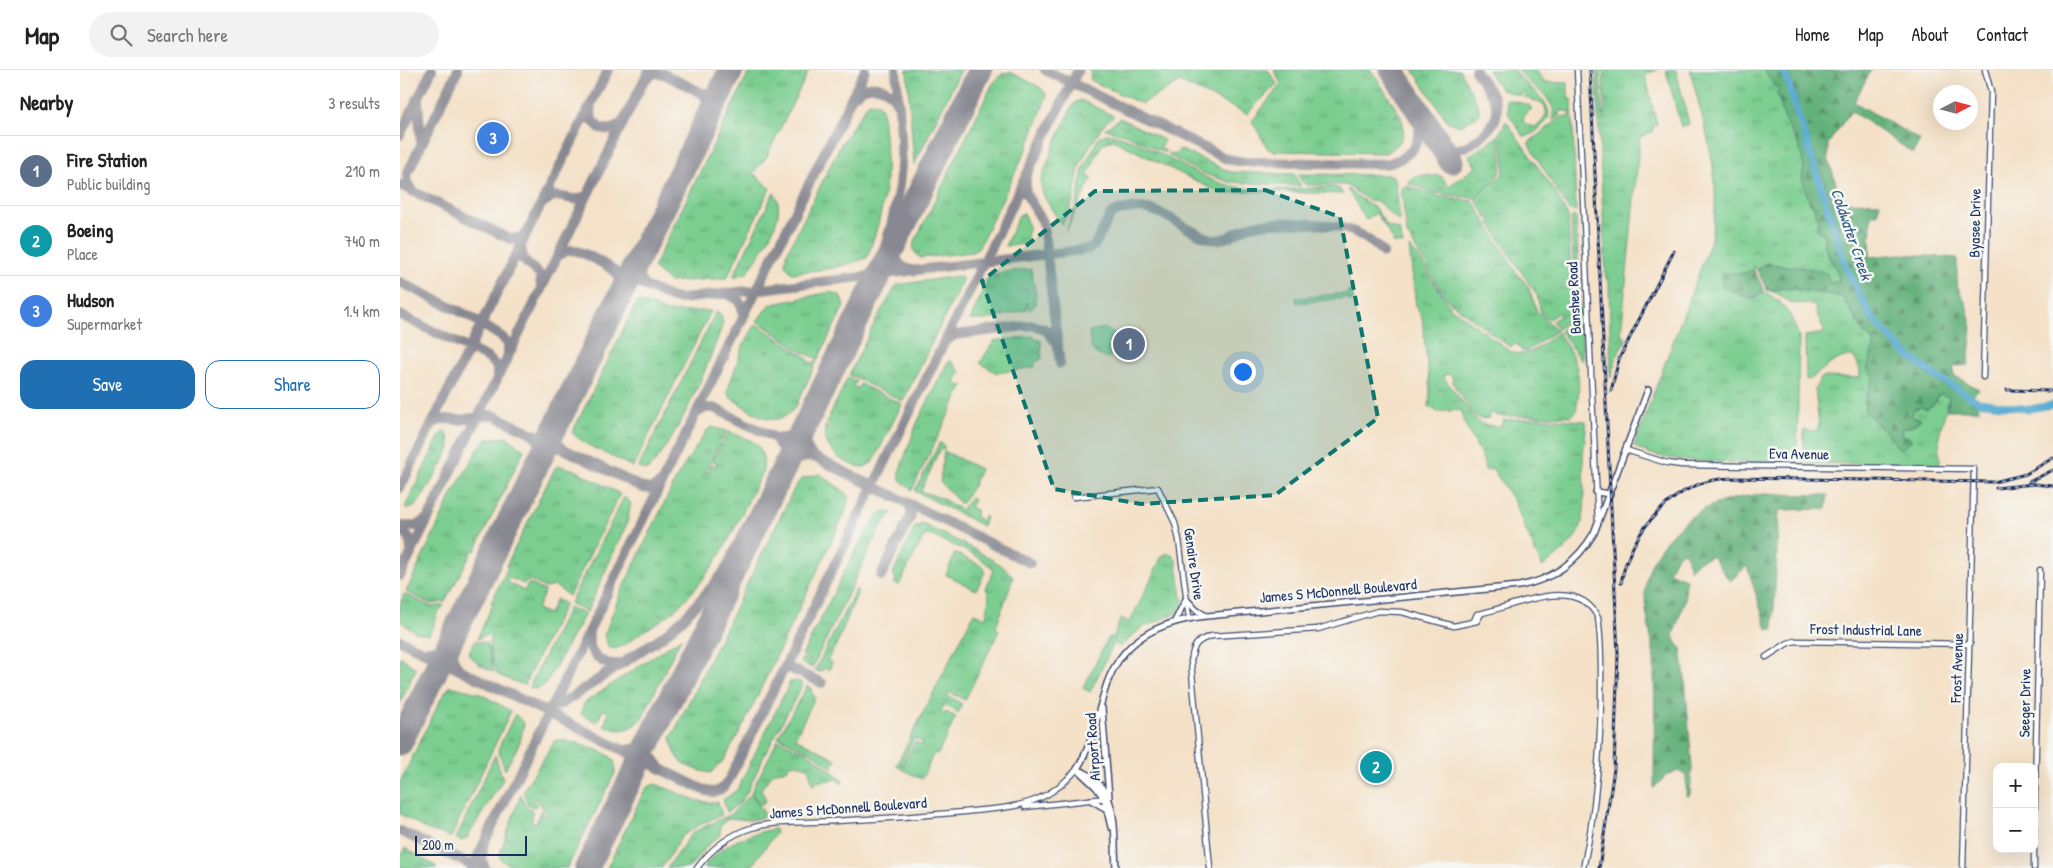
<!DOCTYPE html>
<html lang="en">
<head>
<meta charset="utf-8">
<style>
  :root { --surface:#fff; --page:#f2f2f2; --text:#222; --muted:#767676; --line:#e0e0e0; --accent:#1f6fb2 }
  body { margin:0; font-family:"Patrick Hand",sans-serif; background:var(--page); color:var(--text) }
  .controls { position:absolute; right:15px; bottom:15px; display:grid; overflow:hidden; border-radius:10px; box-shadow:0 5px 20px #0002 }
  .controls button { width:45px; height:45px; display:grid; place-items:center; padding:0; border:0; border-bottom:1px solid var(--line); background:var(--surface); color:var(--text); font:25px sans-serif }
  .compass { position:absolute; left:1533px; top:15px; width:45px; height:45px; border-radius:50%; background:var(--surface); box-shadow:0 5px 20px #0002; rotate:84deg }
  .scale { position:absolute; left:15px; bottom:12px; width:112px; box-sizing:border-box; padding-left:5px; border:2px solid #1b2f5e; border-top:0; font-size:14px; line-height:18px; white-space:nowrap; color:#1b2f5e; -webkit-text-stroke:4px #f6f6f2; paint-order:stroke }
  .you { position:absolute; left:842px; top:301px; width:18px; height:18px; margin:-12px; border:4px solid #fff; border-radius:50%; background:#1a73e8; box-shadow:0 0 0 8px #1a73e833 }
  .badge { display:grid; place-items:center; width:32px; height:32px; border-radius:50%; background:var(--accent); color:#fff; font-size:16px; font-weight:700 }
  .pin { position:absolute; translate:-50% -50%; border:2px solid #fff; box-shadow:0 1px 5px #0006 }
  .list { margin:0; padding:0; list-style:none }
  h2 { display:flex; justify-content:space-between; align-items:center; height:65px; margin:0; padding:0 20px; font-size:21px }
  h2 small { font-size:16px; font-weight:400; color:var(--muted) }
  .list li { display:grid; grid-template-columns:32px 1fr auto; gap:15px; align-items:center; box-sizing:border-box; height:70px; padding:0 20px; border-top:1px solid var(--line) }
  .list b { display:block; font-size:19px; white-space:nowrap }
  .list p { margin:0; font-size:16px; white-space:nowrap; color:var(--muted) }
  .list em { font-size:16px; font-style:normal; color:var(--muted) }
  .actions { display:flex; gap:10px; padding:15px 20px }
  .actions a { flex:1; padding:11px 0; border:1px solid var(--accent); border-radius:15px; text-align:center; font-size:18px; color:var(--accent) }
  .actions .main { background:var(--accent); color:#fff }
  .icon { flex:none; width:28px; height:28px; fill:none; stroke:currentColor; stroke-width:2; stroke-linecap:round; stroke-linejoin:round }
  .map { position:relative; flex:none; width:1653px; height:798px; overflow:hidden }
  header { display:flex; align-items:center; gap:30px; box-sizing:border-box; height:70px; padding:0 25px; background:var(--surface); border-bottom:1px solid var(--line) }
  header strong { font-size:24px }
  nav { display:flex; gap:28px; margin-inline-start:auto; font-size:18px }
  .search { width:350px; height:45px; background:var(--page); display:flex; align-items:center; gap:12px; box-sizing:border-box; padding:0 18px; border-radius:28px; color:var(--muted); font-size:19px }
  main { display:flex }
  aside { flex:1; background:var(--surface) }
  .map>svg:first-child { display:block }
  .grass { fill:url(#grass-tufts); stroke:#4b7e77 }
  .forest { fill:url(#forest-firs); stroke:#40706c }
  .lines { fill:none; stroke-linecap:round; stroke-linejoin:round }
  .river { stroke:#55aad1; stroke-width:7 }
  .taxiway { stroke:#888892; stroke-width:10 }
  .runway { stroke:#888892; stroke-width:25 }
  .minor-casing { stroke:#3c4a6e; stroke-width:7 }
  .major-casing { stroke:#3c4a6e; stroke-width:8 }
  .minor { stroke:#fff; stroke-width:4.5 }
  .major { stroke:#fff; stroke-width:5 }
  .rail-casing { stroke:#1b2f5e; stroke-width:3 }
  .rail { stroke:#f6f6f2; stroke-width:1; stroke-dasharray:4; stroke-linecap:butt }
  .marked { fill:#0f766e; fill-opacity:0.2; stroke:#0f766e; stroke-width:4; stroke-dasharray:10 6; stroke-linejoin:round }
  .labels { text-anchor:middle; stroke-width:5; stroke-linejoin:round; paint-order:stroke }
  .street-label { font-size:15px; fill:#1b2f5e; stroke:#f6f6f2 }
  .water-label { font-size:16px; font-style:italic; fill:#2f5a86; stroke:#f6f6f2 }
</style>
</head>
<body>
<header>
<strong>Map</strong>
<div class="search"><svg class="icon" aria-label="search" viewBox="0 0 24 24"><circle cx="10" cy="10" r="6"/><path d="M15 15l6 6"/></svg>Search here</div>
<nav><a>Home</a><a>Map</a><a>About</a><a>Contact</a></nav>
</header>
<main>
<aside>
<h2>Nearby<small>3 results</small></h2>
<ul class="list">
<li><span class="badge" style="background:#5c6f8a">1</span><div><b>Fire Station</b><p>Public building</p></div><em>210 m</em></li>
<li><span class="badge" style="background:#0f9aa8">2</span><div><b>Boeing</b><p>Place</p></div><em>740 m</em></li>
<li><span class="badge" style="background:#3f7fe0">3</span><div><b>Hudson</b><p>Supermarket</p></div><em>1.4 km</em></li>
</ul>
<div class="actions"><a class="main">Save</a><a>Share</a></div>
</aside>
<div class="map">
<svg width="1653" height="798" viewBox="0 0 1653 798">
  <defs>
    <pattern id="grass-tufts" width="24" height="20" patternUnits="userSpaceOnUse" patternTransform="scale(1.25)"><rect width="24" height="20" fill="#7bce90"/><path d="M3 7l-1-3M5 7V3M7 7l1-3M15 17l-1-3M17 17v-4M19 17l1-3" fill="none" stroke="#64a879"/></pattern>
    <pattern id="forest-firs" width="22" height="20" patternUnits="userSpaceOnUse" patternTransform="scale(1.25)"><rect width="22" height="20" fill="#64b17a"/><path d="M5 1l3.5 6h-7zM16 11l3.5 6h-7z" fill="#529067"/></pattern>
  </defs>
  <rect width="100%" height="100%" fill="#f6f6f2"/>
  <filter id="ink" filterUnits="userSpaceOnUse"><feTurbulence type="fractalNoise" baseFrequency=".02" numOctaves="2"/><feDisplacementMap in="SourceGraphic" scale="10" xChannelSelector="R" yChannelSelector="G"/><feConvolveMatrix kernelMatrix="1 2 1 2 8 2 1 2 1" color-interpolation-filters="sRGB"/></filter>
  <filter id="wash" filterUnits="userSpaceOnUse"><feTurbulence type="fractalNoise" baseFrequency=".0096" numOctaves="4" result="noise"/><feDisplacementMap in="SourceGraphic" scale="20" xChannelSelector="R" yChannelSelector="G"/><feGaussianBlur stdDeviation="1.12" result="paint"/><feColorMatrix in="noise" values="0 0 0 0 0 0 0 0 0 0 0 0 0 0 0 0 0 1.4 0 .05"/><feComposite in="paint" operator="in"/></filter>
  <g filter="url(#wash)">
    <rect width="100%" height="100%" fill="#f4e1c7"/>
    <path class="grass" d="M350,0H409L367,86L353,103L370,118L327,208L270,212L253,198Z
      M507,0H561L514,95Z
      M691,0H868L877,14L847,44L780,12L742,34L694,12L690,9Z
      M874,0H971L999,43L993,47L1000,45C1008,62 1002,75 985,83L874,81L868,79L852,51L881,14Z
      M1013,0H1060L1079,37V45L1060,56L1048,52Z
      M1088,0H1114C1123,15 1164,37 1143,55C1137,61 1132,66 1123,66L1108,43L1106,29L1129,35L1132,39L1125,44L1123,51L1127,55L1135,57C1143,52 1148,46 1145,37L1136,30L1135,31L1124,27L1125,22L1123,21L1121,26L1101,20Z
      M1118,0H1136L1144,12L1168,13V29H1172L1176,141L1169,140L1129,75V72L1162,47H1170V41H1160L1159,46L1153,51C1159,27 1128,16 1118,0Z
      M1196,0H1200L1203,51L1205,49L1203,0H1257L1245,4L1257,55L1253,56V61L1240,67L1221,264L1225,267L1226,271L1217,285L1211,308L1209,209H1206Z
      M1266,0H1276L1289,54L1281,57Z
      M1290,0H1365L1368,2L1370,9L1379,18L1391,64L1399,75L1404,96L1402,109L1418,147V161L1425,164L1427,184L1439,204V211C1428,218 1406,201 1394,197C1386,195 1376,196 1366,193L1357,200L1353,196L1354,200L1345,203L1327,219L1353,229L1365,222L1380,232L1390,245L1399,266L1397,393C1360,392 1261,397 1234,376L1310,173C1325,112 1305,60 1290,0Z
      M610,2L638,16L646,23V28L628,76L578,179L573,182L520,188L513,180L514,173L593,13L603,3Z
      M681,30L714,46L705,53L688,79L679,97L673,132L662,155C655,143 639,125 641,110L655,73L672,37L676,32Z
      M469,32L478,33L482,39C490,99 488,131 467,188L434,198L392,203L385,195L387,183L441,74Z
      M720,48L764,70L760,78L766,81L765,83L727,65L705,59Z
      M1106,51L1156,123L1168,147L1172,229L1167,251L1158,259L1152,251L1160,246L1158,243L1149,249L1141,243L1137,225L1107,181L1111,178L1110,176L1106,179L1089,152L1092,150L1091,148L1088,149L1075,129C1100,99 1109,118 1102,71L1100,72C1106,110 1098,103 1074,128L1036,123L1008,113H1010L1009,110L1018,105L1041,106L1049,116L1076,97L1069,86L1098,66Z
      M706,64C732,63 788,102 817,112C849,123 897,119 931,117L940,119L943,124L848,121L822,124L713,70L702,74L687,106L692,108L666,161L677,132L683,98L699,67Z
      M780,79L830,102L894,104L901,116L829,112L802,103L768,85L769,83L776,85Z
      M898,104L991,105L995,108L1000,150L999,152L978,132L970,131L946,115H907L902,112Z
      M1007,116L1042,127L1073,131L1116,202L1128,216L1137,241L1157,260L1127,281H1122L1116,273L1110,277L1103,272L1050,232L1044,225L1007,164L1001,118Z
      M947,119L975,138L987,156L999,160L1003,174L992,173L994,171L976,143L966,150Z
      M374,122C390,144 360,183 347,203L333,207Z
      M624,143L628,156L627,174L605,176L619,145Z
      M1174,146L1176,148L1183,291L1179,288L1164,266L1167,263L1163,265L1160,261L1170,251L1175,228L1171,148Z
      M1009,177L1017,185L1050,237L1110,281C1128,291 1143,273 1158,262C1179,294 1182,304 1176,342L1171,346H1097L1093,343H1089L1090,348L1080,349L1073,343L1052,312L1053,308L1048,304L1044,305V308L1079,353L1097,357L1102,355L1104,350L1139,348L1186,351C1187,363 1183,377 1183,390C1184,447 1194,461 1142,497L1114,432L1093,399L1085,400C1083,377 1064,364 1061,340L1038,342L1029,337L1030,320L1022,248L1016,236Z
      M631,199L635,219H627V222L636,221L635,236L629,240L627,232L626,240L585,250H570L589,207L595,204V210L597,209V203Z
      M558,206L562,207L561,214L503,331L449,305L477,248L481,250L478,246L497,215Z
      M1387,218L1443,227L1464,263L1472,269L1474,275L1469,294L1473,306L1465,330L1464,340L1494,370L1496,376L1505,367L1502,365L1501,359L1514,355L1520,349L1514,348L1511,344L1514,339L1521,337L1541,324L1549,327L1539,366L1540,395L1403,393L1404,360L1415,361L1419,356L1415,319L1421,307L1460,308C1461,300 1458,293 1453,286C1438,285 1422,300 1411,309L1406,310L1405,266L1425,263L1413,234L1390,233L1378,224L1367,220Z
      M948,220L952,221L953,231H949V228L897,233L896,228L948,223Z
      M430,222L440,225L444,236L418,289L402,282L357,251L369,235Z
      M237,232L255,236L266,242L311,241L233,397L186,374L172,363Z
      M316,242L321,245L323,253C307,299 280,364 248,400L238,398Z
      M356,254L403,285L409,290L408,293L417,291L396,336C377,364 352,341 331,328L327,322L343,276Z
      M704,258L714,263L716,281L708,288C691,284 691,281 689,262Z
      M632,266L641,271L642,288L634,294L635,297L597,303L580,293L594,271Z
      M551,291L561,303L557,307L555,312L560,316L563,315L512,420L500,410L499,402L517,353L547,293Z
      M448,307L457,312L452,316L458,318L460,314L502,334L473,392L465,397C444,397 421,378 425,356L431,359L432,357L426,353Z
      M311,357L327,361L305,402L307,403L311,395L316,396L317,393L312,392L329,362C353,371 365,372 363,400C340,447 320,496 282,533C270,546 254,555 239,564C231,570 220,581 209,578L204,566L220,524L278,405L307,360Z
      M44,361L49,367L50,378L41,396L17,435L8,440L5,437L7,433L40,365Z
      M107,367L124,380L75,481L73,480L45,532L31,534L6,522L53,423L79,377L87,369Z
      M540,372L545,378L539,381L521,421L543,429L561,440L571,428L574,430L570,437L576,440V447L582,451L584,446L586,448L583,456L515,421Z
      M544,381L580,399L574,414L561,434L540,412Z
      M160,396L175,400L220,424L169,526L155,516L145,518L130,510L124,514L110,508L107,512L124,521L129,513L145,521L137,539L149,544L156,529L165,534L124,615L98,605C94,594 86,578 91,566L87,565L77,569L93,534L91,533L108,497L106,496L155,398Z
      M420,404L449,425L445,443L343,656L324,690L311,703C286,698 276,694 271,668L395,417L401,409Z
      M224,427L231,433L227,453L187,542L170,533Z
      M484,441L492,443L480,458L412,598L401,593L402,588L409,591V589L402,585L452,487L471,455L474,456L472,454L478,445Z
      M522,454C540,463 606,491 613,508L596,557L599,561L565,630L549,622L547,625L562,634L558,643L544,634L541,642L545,644L546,642L556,647L538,684L534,683L522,709L501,699L515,672L522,675V672L514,668L500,698L496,696L574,543L586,548L589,526L586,518L594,500C578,483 550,474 529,465L524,466L499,515L494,513L496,510L493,503L515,457Z
      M555,483L584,497L585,502L576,520L546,505Z
      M768,483L772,484L776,489L783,533L777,543L741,558L720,577L714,573L690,622L683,618L709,566L713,568L721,548L730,552L762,486Z
      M456,519L458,521L439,569L427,591L432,593L429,600L425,598L420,602L415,600Z
      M4,524L32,537L44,535L35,547L37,548L29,565L15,562L0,551V534Z
      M169,537L185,544L145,615L136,619L129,617Z
      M281,568L243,646C231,661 221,663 204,656L209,642L203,640L197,652L181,644L184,633Z
      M75,571L87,573L94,602L80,595L68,584Z
      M0,586L16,599L0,633Z
      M398,611L403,614L364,686L348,720L340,733L327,742L323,730L337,720L390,612Z
      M50,616L79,623L111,641L51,767L26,759L0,744V712L42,627Z
      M407,616L412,619L411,622L415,627L395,668L436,689L432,698L411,682L378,667Z
      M115,644L124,654L120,672L105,700L98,679Z
      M155,670C167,669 203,680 212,688C216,692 215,698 215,703L167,798H113L100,789V783L121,724L125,736L132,740V753L137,752L141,740L146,747L148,746L136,728L134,730L137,735L134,737L128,735L123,721Z
      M378,670L409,683L443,710V713H439V709L415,712V715H413L408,697L397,694L388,695V699L373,703L361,719L366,731L360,735L351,722Z
      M95,685L103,709L67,768L61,771L56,768Z
      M254,714C277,720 295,735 318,732L322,745L301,754L282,766L262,798H207L245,719Z
      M351,724L366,746L352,750L328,748L320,757V765L308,775L289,798H267L292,763L331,744Z
      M375,759L376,763L350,798H303C322,774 346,764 375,759Z
      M5,778L37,797L36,798H0V786Z"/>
    <path class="forest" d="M1365,0H1380L1383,3L1444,201L1469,250L1501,283L1529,306L1578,334L1579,340H1547L1549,327L1541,324L1537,326L1534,334L1527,339L1521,337L1514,339L1512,344L1514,348L1521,349L1514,355L1501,359L1502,365L1510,367L1511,371L1502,379L1496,376L1493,370L1464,340L1465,330L1473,306L1467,300L1474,275L1472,269L1464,263L1443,227L1387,218L1367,220L1357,200L1366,193C1386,199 1409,194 1427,204L1430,213L1439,211C1439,193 1419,182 1425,164L1418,161V147L1415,145V136L1410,134L1402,109L1404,95L1399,75L1385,50L1377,23L1379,18L1374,16Z
      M1387,0H1471L1454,32L1520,70L1513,83L1451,41L1428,74V88L1438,120L1449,132L1480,133L1477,144L1471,145L1470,187L1499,184L1557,188V215L1566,234L1572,258L1568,295L1554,296L1553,305L1579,319L1573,325C1536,305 1496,281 1472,246C1448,212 1442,168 1429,129C1422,104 1412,79 1404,54C1397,36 1396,17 1387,0Z
      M1354,200L1364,221C1354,235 1334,222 1322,217V203H1345Z
      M1363,424L1428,425L1426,439L1379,440L1373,560L1367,559L1347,496L1330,511L1312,486L1299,491L1290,500L1285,482L1277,485L1269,502L1286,509L1285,530L1273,566L1281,579L1285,608L1292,698L1290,725L1286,726V706L1278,701L1266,706L1254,718C1254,676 1255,634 1254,592C1253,570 1245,547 1245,524C1245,506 1252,490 1262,476C1290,439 1319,429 1363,424Z"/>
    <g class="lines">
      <path class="river" d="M1384,0L1447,200L1471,247L1503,281L1534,305L1579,332L1629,339L1653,335"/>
      <path class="taxiway" d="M645,0L827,89L844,92L986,94C1018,86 1026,64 1015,35
        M245,9L255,3L264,4L302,23L309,32V44
        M302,23H314L323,16
        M454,25C469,11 489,15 497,33
        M18,31L21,74
        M190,36L192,50L200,58L211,60L222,53
        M0,65L32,0
        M1040,74C1046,77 1052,81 1059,79C1072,76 1098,56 1097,40C1096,26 1082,12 1075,0
        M626,109V124L643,152L660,294
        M0,115L110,169L121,168L127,163
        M13,121L8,115L7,104L58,0
        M143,133L153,126C167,125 175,135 188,124
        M496,170C493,184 496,197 511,200
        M121,176L123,190L140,205L141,217
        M158,186C162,183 166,180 172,180C183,181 218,200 222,210L221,224
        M236,193L235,203L243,214
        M0,212L69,246L102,267L108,274V285
        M326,224C338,227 344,235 343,248
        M220,225L227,217L238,213L272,228L281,229L689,179L694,176L710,146L713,143C757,125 775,159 812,169C826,173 838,159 851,156C870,150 930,153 949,160C960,163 977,175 983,183
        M0,245L88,288L97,297V308
        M455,254C477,203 497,153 501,96C503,64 498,32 496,0
        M545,271L555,265L633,255L645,259L656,272
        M297,343L306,338H314L630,493
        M32,354L42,349L61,350L88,345L95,346L138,366L145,365L154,359
        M154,359L157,373L164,379L243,418L252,419L261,413
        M403,359V370L411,384
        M134,365L140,372L142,383L153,378H162
        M376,368H386L403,359
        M376,369L385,385V396
        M385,396L397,389L412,386
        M0,418L208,0
        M0,456H16L27,449
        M0,456L10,469L11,482
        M0,506L249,0
        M481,506L511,446V439L507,433
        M189,563C186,584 203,598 223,593
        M52,568L50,582L58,598
        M0,570L304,720C319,726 325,717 331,706L678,0
        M25,581L42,577L52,567
        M385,596L422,613
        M148,639L163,633L263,566L283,549L317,511L350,467
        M252,667V686L260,697
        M225,680L240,678L252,667
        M0,761L77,798
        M83,780L82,790L85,798
        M72,798L465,0"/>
      <path class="runway" d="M992,0L1051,91
        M0,673L331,0
        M187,798L580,0"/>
    </g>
  </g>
  <g filter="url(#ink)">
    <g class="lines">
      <g class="minor-casing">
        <path id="minor" d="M1177,0L1198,453
          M1583,307L1591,22L1585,0
          M1226,380L1267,393L1282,395L1574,399L1563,798
          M674,427L758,418L775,453L779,470L789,548
          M1074,551L1077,544C1110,539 1177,502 1198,548C1202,574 1201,601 1201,628C1200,685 1196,742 1183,798
          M1366,587L1388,573L1395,571L1570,574
          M625,737L707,728
          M1634,767L1640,500
          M297,798C311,779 329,765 351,758C377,750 408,753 435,751C478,749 521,746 564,742C611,737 644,738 677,699
          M810,798L791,592C793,576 796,570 812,566L918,559L978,541L1002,542L1054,556L1077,551L1081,544
          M1634,798V779"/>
      </g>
      <g class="major-casing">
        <path id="major" d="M1196,422L1210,424
          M786,529L795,539L806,546
          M775,551L786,529
          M702,638L709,727
          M677,699C692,675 696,650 704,623C718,571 756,552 807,546L1119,516C1152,510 1177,492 1194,463L1248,320
          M677,699C721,717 713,758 716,798
          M679,701L696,717L704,728L711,757
          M691,730L705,738"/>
      </g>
      <use href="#minor" class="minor"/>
      <use href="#major" class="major"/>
      <g class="rail-casing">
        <path id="rail" d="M1190,0L1218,584L1214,699L1199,798
          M1607,320L1653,321
          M1211,321L1219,289L1274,181
          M1629,412L1653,400
          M1596,418L1634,414L1653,416
          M1221,513C1230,460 1276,409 1332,408L1594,412L1626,404L1653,388"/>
      </g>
      <use href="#rail" class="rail"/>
    </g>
  </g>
  <path class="marked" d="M865,120L940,147L978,348L875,425L741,434L654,419L582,211L695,121Z"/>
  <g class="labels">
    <g class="street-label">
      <text transform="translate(1575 153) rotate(-89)" y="5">Byasee Drive</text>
      <text transform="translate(1174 228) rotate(-93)" y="5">Banshee Road</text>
      <text transform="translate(1399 384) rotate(1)" y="5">Eva Avenue</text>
      <text transform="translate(794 494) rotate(82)" y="5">Genaire Drive</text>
      <text transform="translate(938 521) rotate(-5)" y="5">James S McDonnell Boulevard</text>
      <text transform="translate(1466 560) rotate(1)" y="5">Frost Industrial Lane</text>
      <text transform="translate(1557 598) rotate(-88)" y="5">Frost Avenue</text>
      <text transform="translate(1625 633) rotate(-89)" y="5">Seeger Drive</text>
      <text transform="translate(693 677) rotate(-94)" y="5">Airport Road</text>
      <text transform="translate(448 738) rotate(-4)" y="5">James S McDonnell Boulevard</text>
    </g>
    <g class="water-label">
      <text transform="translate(1452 164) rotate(71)" y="6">Coldwater Creek</text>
    </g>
  </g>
</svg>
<div class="controls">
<button>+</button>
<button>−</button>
</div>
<svg class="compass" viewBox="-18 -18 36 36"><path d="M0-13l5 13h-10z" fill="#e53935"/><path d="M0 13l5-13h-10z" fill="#767676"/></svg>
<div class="scale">200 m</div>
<div class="you"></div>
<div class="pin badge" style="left:729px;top:274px;background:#5c6f8a">1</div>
<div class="pin badge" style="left:976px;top:697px;background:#0f9aa8">2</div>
<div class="pin badge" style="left:93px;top:68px;background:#3f7fe0">3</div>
</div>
</main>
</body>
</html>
